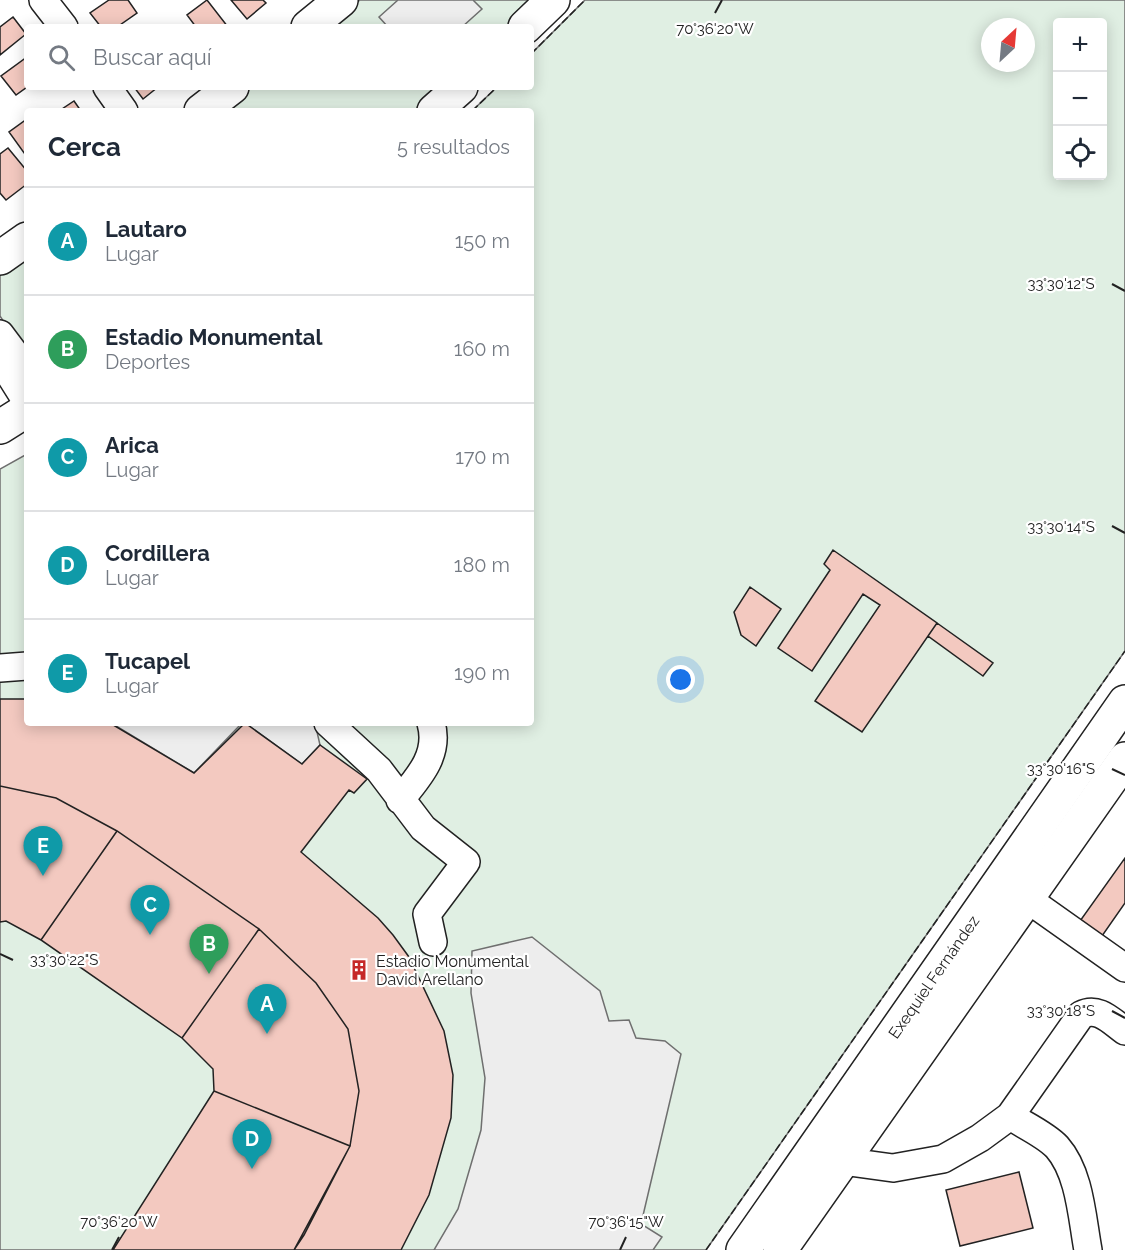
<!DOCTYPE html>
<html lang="es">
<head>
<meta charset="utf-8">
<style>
  :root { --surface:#fff; --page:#f6f6f7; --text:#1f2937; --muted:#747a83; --line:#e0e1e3; --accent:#ea580c }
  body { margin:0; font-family:Raleway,sans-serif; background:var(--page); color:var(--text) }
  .controls { position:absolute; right:18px; top:18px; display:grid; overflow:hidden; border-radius:6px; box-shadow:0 3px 15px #0003 }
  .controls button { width:54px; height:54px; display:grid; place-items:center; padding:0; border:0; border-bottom:2px solid var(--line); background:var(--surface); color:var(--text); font:30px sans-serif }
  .compass { position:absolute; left:981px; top:18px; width:54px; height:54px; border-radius:50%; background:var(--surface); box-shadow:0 3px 15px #0003; rotate:26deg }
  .you { position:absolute; left:681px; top:680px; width:21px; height:21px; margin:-15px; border:4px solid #fff; border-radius:50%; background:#1a73e8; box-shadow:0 0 0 9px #1a73e833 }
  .badge { display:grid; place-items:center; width:39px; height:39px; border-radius:50%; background:var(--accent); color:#fff; font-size:20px; font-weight:700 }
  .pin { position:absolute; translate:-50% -50px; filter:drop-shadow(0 2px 3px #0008) }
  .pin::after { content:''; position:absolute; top:32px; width:21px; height:18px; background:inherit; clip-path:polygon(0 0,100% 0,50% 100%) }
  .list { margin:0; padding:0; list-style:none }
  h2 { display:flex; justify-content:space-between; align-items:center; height:78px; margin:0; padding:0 24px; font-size:26px }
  h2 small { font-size:20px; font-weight:400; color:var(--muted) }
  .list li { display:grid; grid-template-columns:39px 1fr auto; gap:18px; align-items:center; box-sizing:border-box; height:108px; padding:0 24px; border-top:2px solid var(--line) }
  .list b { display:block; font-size:22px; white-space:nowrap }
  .list p { margin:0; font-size:20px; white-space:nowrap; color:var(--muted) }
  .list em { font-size:20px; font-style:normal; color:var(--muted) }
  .icon { flex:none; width:33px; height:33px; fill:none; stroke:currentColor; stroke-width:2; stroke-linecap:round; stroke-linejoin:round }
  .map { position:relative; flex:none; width:1125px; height:1250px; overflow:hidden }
  .search { position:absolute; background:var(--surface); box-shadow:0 3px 15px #0003; left:24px; top:24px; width:510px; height:66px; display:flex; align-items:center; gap:15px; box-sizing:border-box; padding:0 21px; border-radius:6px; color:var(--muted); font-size:22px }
  .panel { position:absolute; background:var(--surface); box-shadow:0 3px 15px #0003; left:24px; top:108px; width:510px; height:618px; border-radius:6px }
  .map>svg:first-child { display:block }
  .green { fill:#e0efe3; stroke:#6f6f6f; stroke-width:1.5; fill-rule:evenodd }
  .parking { fill:#ededed; stroke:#6f6f6f; stroke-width:1.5 }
  .building { fill:#f3c9c0; stroke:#222; stroke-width:1.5 }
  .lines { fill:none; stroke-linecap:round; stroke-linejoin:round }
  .minor-casing { stroke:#222; stroke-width:30 }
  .major-casing { stroke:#222; stroke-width:36 }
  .minor { stroke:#fff; stroke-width:27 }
  .major { stroke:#fff; stroke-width:33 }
  .fence { stroke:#222; stroke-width:1.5; stroke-dasharray:8 3; stroke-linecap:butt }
  .ticks { fill:none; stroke:#222; stroke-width:2 }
  .labels { text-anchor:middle; stroke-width:4.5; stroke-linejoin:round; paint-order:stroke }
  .poi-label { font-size:16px; fill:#222; stroke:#fff; text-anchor:start }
  .street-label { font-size:16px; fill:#222; stroke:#fff }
  .ticks-label { font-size:15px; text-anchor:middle; fill:#222; stroke:#fff; stroke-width:4.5; stroke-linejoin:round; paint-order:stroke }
</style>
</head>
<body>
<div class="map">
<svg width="1125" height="1250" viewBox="0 0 1125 1250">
  <rect width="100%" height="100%" fill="#fff"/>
  <path class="green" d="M360,0H537L508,27H327Z
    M585,0H1125V651L706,1250H0V469L27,454V723H531V111H472L497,87H531V54ZM1058,22H1102V176H1058ZM990,27H1026V63H990Z
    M251,87H443L417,111H221Z
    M27,252V358L0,316V273Z"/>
  <path class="parking" d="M398,0H473L482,9L462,27H388L379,17Z
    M111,723H242L194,773Z
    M245,723H315L320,745L302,764Z
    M532,937L600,991L609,1021L629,1020L636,1038L665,1041L681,1054L641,1224L662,1237L653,1250H434L458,1209L481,1130L485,1078L471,993L472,951Z"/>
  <path class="building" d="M109,0H128L137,13L117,27H101L90,13Z
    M207,0L228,27H196L187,15Z
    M231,0H263L266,3L247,19Z
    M13,17L26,34L0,55V27Z
    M27,57V87L16,95L1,76Z
    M134,87H158L143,99Z
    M74,101L81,111H59Z
    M27,119V157L9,132Z
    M8,148L27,171V184L6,200L0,193V154Z
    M833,550L937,623L862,732L815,701L880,605L863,594L812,671L778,648L830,570L824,564Z
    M750,587L781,609L756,646L741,635L734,612Z
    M937,623L993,663L983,676L928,636Z
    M0,699H27V723H110L194,773L245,723L302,764L320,745L367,779L354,793L349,790L301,852L378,918L393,935L409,957L444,1031L453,1075L451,1118L429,1195L401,1250H294L350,1146L359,1091L348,1029L316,983L259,929L117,831L56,798L0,786Z
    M0,786L56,798L117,831L259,929L316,983L348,1029L359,1091L350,1146L294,1250H113L214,1091L213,1069L182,1038L41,940L6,921L0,922Z
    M0,786L56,798L117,831L41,940L6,921L0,922Z
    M117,831L259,929L182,1038L41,940Z
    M1125,858V903L1102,936L1080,921Z
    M259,929L316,983L348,1029L359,1091L350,1146L214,1091L213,1069L182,1038Z
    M214,1091L350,1146L304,1235L294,1250H113Z
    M1019,1172L1033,1228L960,1246L946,1190Z"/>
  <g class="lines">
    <g class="minor-casing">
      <path id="minor" d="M43,0L64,27
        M107,87L124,111
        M0,334L27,370
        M0,359L27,402
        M0,668L27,666
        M328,723L379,770L423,828L466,862L427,914L433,942
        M400,800C419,777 440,754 431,723
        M1026,898L1125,968
        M1010,1116C1024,1125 1046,1135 1057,1147C1080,1173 1082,1218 1088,1250
        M842,1161L893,1168L943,1159L980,1138L1010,1116L1081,1015C1098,1006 1111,1021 1125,1031"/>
    </g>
    <g class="major-casing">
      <g id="major">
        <path d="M308,27L341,0"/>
        <path d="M525,27L553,0"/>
        <path d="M201,111L232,87"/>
        <path d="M434,111L461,87"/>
        <path d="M0,258L27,239"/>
        <path d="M0,427L27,410"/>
        <path id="s1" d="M743,1250L1125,702"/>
        <path d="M780,1250L1125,759"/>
      </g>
    </g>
    <use href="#minor" class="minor"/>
    <use href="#major" class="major"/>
    <path class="fence" d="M531,54L585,0
      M472,111L497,87
      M706,1250L1125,651"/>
  </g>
  <path class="ticks" d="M715,13L722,0M1112,284L1125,291M1112,526L1125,533M1112,769L1125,775M0,954L13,960M1112,1011L1125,1018M112,1250L119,1237M620,1250L626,1237"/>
  <defs>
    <g id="building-bare" transform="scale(1.62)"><path d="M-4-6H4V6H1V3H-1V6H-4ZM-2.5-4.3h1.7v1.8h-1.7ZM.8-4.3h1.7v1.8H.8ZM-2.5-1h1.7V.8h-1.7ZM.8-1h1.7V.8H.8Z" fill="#c62828" stroke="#fff" stroke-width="2.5" paint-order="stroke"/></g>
  </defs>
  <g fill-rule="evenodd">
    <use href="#building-bare" x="359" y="970"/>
  </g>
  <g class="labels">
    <g class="poi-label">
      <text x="376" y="967">Estadio Monumental<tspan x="376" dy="18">David Arellano</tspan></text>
    </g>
    <g class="street-label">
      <text dy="6" stroke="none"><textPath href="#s1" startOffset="333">Exequiel Fernández</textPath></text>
    </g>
  </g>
  <g class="ticks-label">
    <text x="715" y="34">70°36'20"W</text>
    <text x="1061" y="289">33°30'12"S</text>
    <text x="1061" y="532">33°30'14"S</text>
    <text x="1061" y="774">33°30'16"S</text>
    <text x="64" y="965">33°30'22"S</text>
    <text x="1061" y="1016">33°30'18"S</text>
    <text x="119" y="1227">70°36'20"W</text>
    <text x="626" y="1227">70°36'15"W</text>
  </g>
</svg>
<div class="controls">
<button>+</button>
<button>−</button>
<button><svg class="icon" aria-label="locate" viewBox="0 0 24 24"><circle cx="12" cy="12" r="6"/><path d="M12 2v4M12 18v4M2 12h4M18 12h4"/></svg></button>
</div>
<svg class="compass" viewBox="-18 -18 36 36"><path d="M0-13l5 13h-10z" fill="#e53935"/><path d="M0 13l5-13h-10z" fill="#747a83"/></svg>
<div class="you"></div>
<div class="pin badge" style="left:267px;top:1034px;background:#0f9aa8">A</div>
<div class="pin badge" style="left:209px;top:974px;background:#2e9e5b">B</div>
<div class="pin badge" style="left:150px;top:935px;background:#0f9aa8">C</div>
<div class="pin badge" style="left:252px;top:1169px;background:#0f9aa8">D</div>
<div class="pin badge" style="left:43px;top:876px;background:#0f9aa8">E</div>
<div class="search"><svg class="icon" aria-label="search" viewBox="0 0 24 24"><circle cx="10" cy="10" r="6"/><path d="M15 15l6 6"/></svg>Buscar aquí</div>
<section class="panel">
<h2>Cerca<small>5 resultados</small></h2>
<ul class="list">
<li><span class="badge" style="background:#0f9aa8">A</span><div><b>Lautaro</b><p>Lugar</p></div><em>150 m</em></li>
<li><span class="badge" style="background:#2e9e5b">B</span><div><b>Estadio Monumental</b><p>Deportes</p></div><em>160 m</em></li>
<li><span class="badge" style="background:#0f9aa8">C</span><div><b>Arica</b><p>Lugar</p></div><em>170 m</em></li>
<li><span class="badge" style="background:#0f9aa8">D</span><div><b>Cordillera</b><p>Lugar</p></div><em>180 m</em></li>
<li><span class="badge" style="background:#0f9aa8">E</span><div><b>Tucapel</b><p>Lugar</p></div><em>190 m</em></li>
</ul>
</section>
</div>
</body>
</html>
